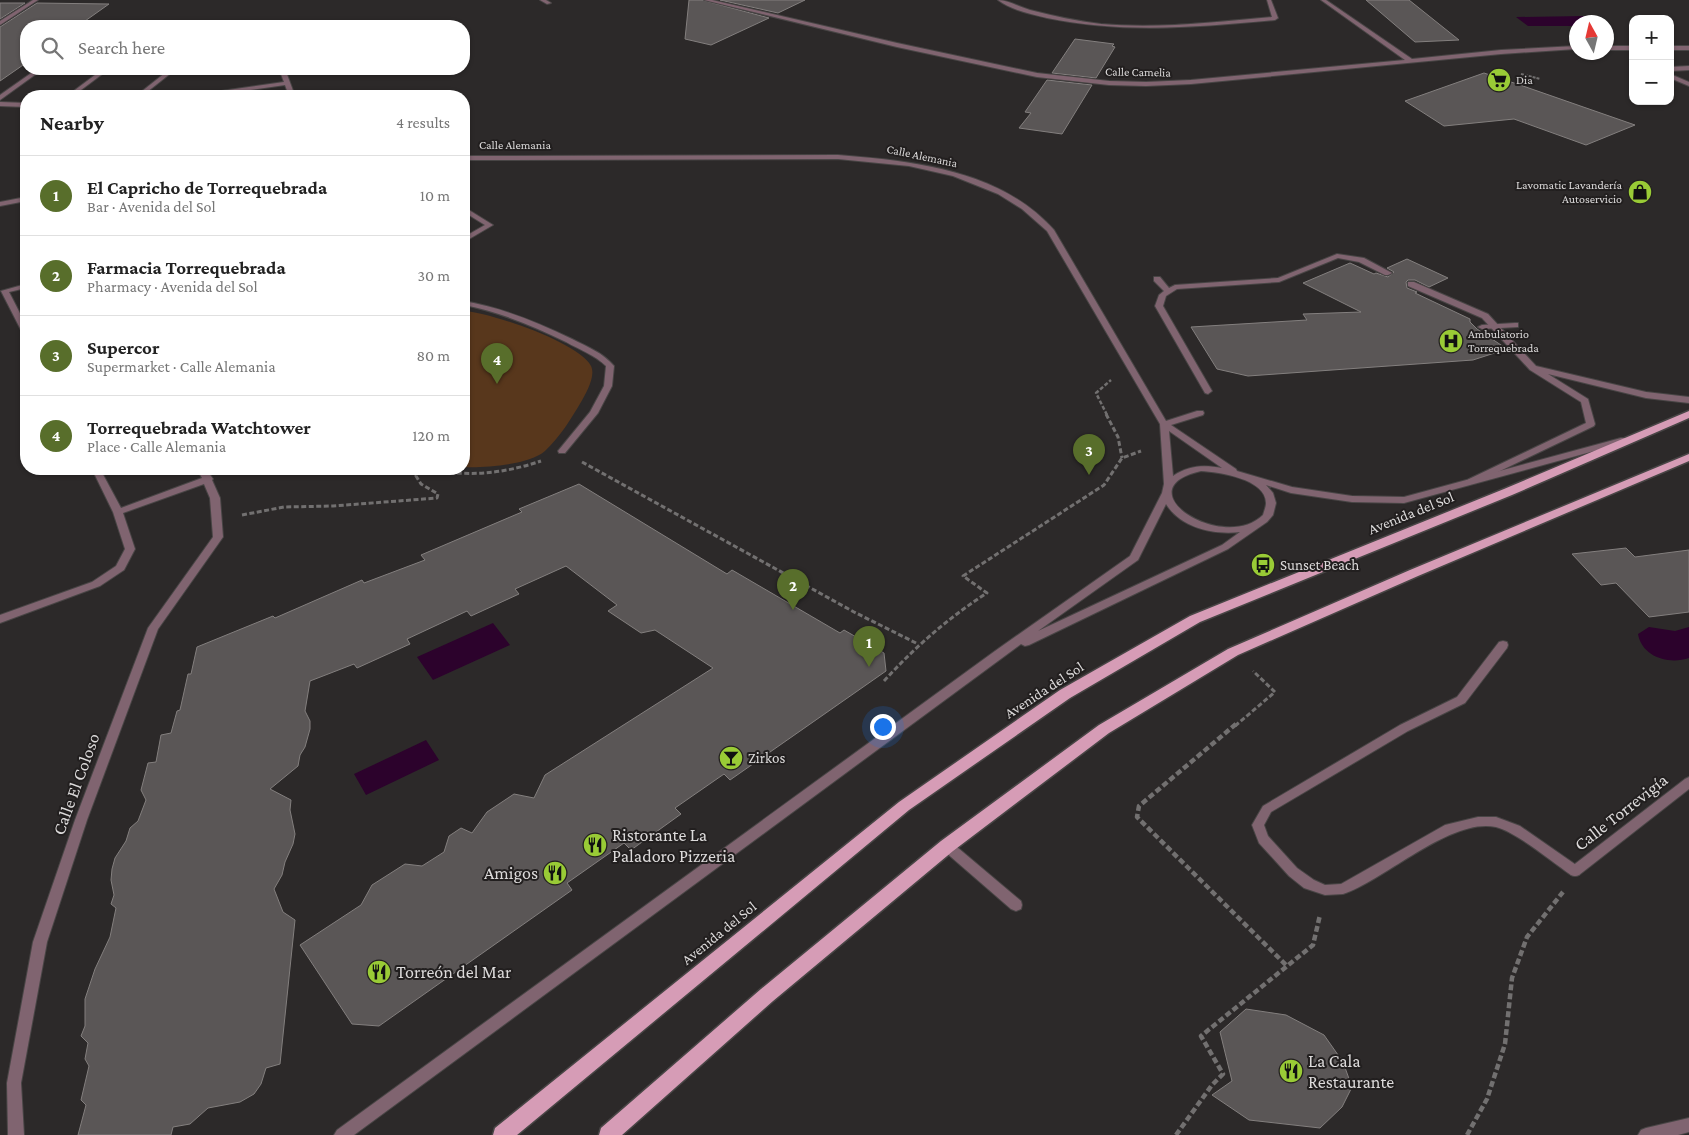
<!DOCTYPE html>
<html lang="en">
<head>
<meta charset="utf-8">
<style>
  :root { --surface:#fff; --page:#f6f6f6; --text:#222; --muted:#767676; --line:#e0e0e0; --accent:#586e2b }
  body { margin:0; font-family:"Crimson Pro",serif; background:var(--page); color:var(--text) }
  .controls { position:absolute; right:15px; top:15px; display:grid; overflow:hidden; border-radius:10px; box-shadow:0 1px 4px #0004 }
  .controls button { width:45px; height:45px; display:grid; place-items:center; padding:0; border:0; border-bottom:1px solid var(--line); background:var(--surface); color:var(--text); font:25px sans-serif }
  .compass { position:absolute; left:1569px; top:15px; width:45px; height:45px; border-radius:50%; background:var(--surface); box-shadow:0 1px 4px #0004; rotate:352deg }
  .you { position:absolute; left:882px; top:726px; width:18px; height:18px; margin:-12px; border:4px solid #fff; border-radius:50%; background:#1a73e8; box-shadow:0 0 0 8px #1a73e833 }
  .badge { display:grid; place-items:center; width:32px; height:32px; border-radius:50%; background:var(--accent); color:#fff; font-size:16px; font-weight:700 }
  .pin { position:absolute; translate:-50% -41px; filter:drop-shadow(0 1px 2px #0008) }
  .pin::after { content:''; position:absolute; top:26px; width:18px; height:15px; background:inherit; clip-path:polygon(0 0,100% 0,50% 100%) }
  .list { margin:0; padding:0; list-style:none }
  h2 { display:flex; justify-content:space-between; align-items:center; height:65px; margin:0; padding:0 20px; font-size:21px }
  h2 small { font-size:16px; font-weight:400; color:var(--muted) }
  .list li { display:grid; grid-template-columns:32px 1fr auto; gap:15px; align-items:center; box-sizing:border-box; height:80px; padding:0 20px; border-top:1px solid var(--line) }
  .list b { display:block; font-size:19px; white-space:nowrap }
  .list p { margin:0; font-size:16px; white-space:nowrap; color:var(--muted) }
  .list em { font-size:16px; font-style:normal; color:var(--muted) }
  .icon { flex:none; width:28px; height:28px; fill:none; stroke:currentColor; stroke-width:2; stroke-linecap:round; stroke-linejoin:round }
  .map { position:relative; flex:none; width:1689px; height:1135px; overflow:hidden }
  .search { position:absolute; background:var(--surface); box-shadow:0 1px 4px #0004; left:20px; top:20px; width:450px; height:55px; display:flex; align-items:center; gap:12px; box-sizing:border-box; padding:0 18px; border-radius:20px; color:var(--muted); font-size:19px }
  .panel { position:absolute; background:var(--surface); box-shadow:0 1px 4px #0004; left:20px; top:90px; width:450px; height:385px; border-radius:20px }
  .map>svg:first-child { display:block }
  .green { fill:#58371c }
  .water { fill:#2c022c }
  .building { fill:#5a5656; stroke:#837f7e }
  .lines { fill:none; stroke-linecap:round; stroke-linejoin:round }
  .lane-casing { stroke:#484545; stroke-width:2 }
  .street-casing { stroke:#484545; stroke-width:2 }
  .primary-casing { stroke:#484545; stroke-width:3 }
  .path-far3 { stroke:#727070; stroke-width:2; stroke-dasharray:3 1; stroke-linecap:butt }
  .path-far2 { stroke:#727070; stroke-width:2.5; stroke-dasharray:4 2; stroke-linecap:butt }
  .path-far1 { stroke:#727070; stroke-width:3; stroke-dasharray:5 2.5; stroke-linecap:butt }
  .path { stroke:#727070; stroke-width:4.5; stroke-dasharray:6 3; stroke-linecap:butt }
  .lane { fill:#806470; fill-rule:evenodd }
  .street { fill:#806470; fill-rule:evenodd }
  .primary { fill:#d69cb6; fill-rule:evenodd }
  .labels { text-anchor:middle; stroke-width:4; stroke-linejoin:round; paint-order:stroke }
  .far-street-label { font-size:12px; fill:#dcdada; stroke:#221f1f }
  .far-poi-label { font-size:12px; fill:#dcdada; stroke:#221f1f; text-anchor:start }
  .street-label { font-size:15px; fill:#dcdada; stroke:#221f1f }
  .poi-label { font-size:15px; fill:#dcdada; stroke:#221f1f; text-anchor:start }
  .near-street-label { font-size:18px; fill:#dcdada; stroke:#221f1f }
  .near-poi-label { font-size:18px; fill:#dcdada; stroke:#221f1f; text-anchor:start }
</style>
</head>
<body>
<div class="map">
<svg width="1689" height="1135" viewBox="0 0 1689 1135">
  <rect width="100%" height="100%" fill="#2c2929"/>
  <path class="green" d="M464,311C489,312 580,343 591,366C596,376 586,393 581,402C571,419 560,437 545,451C529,465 484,468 464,467Z"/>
  <path class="water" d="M1584,16L1593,22H1576V26H1528L1516,17Z
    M493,623L510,645L433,680L417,657Z
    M1649,627L1675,631L1689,627V658C1669,665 1642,657 1638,634Z
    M426,740L439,760L366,795L354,774Z"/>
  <path class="building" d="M689,0H702L769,18L711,45L685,39Z
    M720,0H805L778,13Z
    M1366,0H1409L1459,40L1415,42Z
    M0,3H25L0,19Z
    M37,3L109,4L78,26H26V63L0,81V27Z
    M1075,39L1114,44L1112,46L1115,47L1096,78L1052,73Z
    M1484,73L1523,86L1635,125L1586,145L1514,119L1444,126L1405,101Z
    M1047,80L1092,85L1062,134L1019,128L1031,113L1025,112Z
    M1407,259L1448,278L1429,287L1415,280H1408L1406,282L1407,288L1417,292L1415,293L1470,319V322L1477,329L1507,349L1473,360L1248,376L1217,369L1191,327L1307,320L1303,314L1361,312L1303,283L1350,263L1374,274L1376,273L1388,277L1394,272L1387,268Z
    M579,484L727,574L732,570L840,633L844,630L884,653L886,671L730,780L724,774L675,808L681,814L631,850L624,843L567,883L572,890L379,1026L352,1024L300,945L361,905L372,885L405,864L422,866L444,852L449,836L461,828L472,833L487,812L514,794L534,798L545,775L713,668L655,630L641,633L608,611L617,605L566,566L515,589L519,594L471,616L467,611L407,639L410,644L357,668L354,664L310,681L305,711L310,721V729L305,747L300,755L298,766L270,789L291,800L290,810L295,834L293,844L285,862L282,875L274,889L283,912L295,920L280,1064L266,1068L261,1084L254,1094L240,1102L208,1108L190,1124L173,1127L171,1135H78L86,1105L81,1100L89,1066L85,1059L88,1043L81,1036L85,1026V999L95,969L110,937L116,908L111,904L114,895L111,880L112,869L115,858L126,841L130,828L138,821L146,800L141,790L148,763L156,762L161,735L171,733L177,711L180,710L188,674H191L197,647L273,616L275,618L362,580L364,583L425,560L421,555L522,512L519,509Z
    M1626,548L1635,557L1689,550V612L1649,617L1616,583L1601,585L1572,554Z
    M1246,1009L1286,1015L1324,1035L1343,1062L1352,1087L1342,1107L1320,1128L1249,1120L1212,1095L1232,1081L1220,1032Z"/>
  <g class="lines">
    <g class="lane-casing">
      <path id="lane" d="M1689,66V70L1670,71V67Z
        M1670,74L1689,82V86L1670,78Z
        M1337,254L1364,258L1392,273L1388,275H1385L1359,262L1338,258L1279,282L1177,289L1166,296L1163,306L1212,391L1208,394L1205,393L1155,306L1159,295L1164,291L1154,281V277H1160L1169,288L1175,285L1278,278Z
        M1408,282H1414L1488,314L1536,366L1646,392L1689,397V403L1646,398L1548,374L1588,399L1595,424L1594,426L1475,483H1469L1467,481L1469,479L1586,423L1581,402L1530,370L1482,318L1408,286Z
        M1503,641L1507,642L1508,645L1507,648L1465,703L1408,731L1271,812L1264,825L1268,836L1297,868L1314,880L1325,885L1341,884L1445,825L1478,817H1496L1520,826L1579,867L1581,871L1579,875L1575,876L1571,875C1552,862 1516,832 1496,827C1451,817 1385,880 1343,894L1325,895L1304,888L1289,876L1259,843L1252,825L1263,806L1400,725L1457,697L1499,642Z
        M947,841L951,842L1021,901L1022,905L1021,909L1016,911L1011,909L943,850L941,846L943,842Z"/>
    </g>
    <g class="street-casing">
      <path id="street" d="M33,0H38L0,25V21Z
        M540,0H546L551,3L547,4Z
        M704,0H712L897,43L1037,73L1109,81L1146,82L1191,80L1405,60L1321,0H1326L1412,59L1501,50L1576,46V49L1501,54L1191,84L1146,86L1109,85L1037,77L897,47Z
        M998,0C1008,0 1019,7 1030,10C1053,16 1077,21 1101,24C1158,29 1215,22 1272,17L1267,0H1271L1278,18L1275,20C1197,27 1125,34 1047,18C1031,14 1011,10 998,0Z
        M1606,46H1633V50H1606Z
        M1670,46H1689V50H1670Z
        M37,69H43L0,100V95Z
        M103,69H109L73,96H67Z
        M170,69H176L142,96H136Z
        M279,69H285L295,96H289L285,85L210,96H197L200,94L284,82Z
        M0,102L26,103V107L0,106Z
        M838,155C913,161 1001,170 1054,230L1166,421L1197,411H1203L1204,413L1203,415L1171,425L1236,469L1237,471L1292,487L1352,496L1404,497L1621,438H1627L1628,440L1627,442L1404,503L1352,502L1291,493L1266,485L1273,493L1276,503L1273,515L1267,522L1228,549L1029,645L1025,646L1021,644L354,1135H334L337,1130L995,651L1130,556L1162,493L1164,484L1160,424L1047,231L1022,209L998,194L953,176L909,166L838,159L464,160V156ZM1169,431L1222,468C1204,465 1189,465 1173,476ZM1201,471C1219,472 1266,479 1266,503C1266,507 1264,511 1263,515C1223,554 1122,489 1201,471ZM1166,504C1181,528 1213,535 1240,532L1222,545L1038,631L1138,560Z
        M26,197V201L0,206V202Z
        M464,207L493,225L464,242V237L485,225L464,212Z
        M26,284V288L9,292L26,325V334L22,332L1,291Z
        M464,301C503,308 537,322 572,339C588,347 603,353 614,366L612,386L598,413L565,453H559L558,451L590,412L604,386L606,366C595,355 580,350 566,342C533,326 500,312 464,305Z
        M1515,323H1518V327L1482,329L1478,327L1482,325Z
        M92,469H100L121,508L202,478L197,469H206L213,479L212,480L220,498L223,537L158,629L87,820L47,942L21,1083L24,1135H8L7,1083L33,942L75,820L148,628L213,537L210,498L204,484L123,513L135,549L124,570L100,586L0,623V615L92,582L116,566L125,549L113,512Z
        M1689,777V789L1579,875L1575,876L1571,875L1569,871L1571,867L1685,779Z
        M1689,1118V1132L1678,1135H1638L1641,1130L1646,1128Z"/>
    </g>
    <g class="primary-casing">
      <path id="primary" d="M1689,411V418L1512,495L1200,622L1070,698L909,810L517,1135H493L495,1128L899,802L1060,690L1190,616L1504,489Z
        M1689,454V461L1418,576L1238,655L1109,733L953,851L773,1001L622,1135H599L601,1128L761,989L941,841L1099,725L1228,649L1410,570Z"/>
    </g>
    <path class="path-far3" d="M1521,74L1540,79"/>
    <path class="path-far2" d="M1107,415L1096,393L1111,380"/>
    <path class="path-far1" d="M1106,414L1118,437L1122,458
      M582,462L854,612L918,644
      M427,469C467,477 503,474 541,461
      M242,515L284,507L333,506L437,498L438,494L421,484L416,476L424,469
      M884,681C915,647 948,618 987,593L963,576L1104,485L1122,458L1141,451
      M1235,726L1275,692L1253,671"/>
    <path class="path" d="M1236,724L1139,806L1137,817L1288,967
      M1176,1135L1212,1085L1223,1074L1201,1036L1313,945L1320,915
      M1467,1135L1487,1099L1505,1044L1512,978L1527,937L1563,892"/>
    <use href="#lane" class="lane"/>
    <use href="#street" class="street"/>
    <use href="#primary" class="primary"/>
  </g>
  <defs>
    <g id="supermarket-disc" transform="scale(1.25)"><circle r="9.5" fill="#99cb36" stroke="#221f1f"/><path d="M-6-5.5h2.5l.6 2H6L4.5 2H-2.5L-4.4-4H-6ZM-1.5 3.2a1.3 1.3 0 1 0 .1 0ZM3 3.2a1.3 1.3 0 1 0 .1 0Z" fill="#111"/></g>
    <g id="shop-disc" transform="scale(1.25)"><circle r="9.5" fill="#99cb36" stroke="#221f1f"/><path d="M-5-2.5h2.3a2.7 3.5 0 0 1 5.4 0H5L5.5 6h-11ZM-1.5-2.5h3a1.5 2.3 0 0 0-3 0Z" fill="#111"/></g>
    <g id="hospital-disc" transform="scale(1.25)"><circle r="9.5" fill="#99cb36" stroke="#221f1f"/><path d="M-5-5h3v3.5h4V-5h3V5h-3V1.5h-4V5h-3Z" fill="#111"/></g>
    <g id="bus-disc" transform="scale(1.25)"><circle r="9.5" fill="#99cb36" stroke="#221f1f"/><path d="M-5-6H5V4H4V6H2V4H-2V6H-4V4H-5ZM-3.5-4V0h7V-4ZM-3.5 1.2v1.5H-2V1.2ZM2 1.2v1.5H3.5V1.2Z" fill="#111"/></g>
    <g id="bar-disc" transform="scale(1.25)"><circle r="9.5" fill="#99cb36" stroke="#221f1f"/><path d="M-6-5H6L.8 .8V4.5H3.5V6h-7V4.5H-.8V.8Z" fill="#111"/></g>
    <g id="restaurant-disc" transform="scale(1.25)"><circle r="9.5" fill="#99cb36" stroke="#221f1f"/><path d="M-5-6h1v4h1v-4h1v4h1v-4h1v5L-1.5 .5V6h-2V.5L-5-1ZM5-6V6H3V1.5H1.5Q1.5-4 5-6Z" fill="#111"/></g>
  </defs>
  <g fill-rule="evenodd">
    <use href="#supermarket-disc" x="1499" y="80"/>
    <use href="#shop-disc" x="1640" y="192"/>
    <use href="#hospital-disc" x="1451" y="341"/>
    <use href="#bus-disc" x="1263" y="565"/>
    <use href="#bar-disc" x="731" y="758"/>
    <use href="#restaurant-disc" x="595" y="845"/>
    <use href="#restaurant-disc" x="555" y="873"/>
    <use href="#restaurant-disc" x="379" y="972"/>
    <use href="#restaurant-disc" x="1291" y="1071"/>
  </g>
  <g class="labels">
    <g class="far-street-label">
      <text transform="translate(1138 72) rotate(1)" y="4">Calle Camelia</text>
      <text x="515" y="149">Calle Alemania</text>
      <text transform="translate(922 156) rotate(12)" y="4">Calle Alemania</text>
    </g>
    <g class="far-poi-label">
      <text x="1516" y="84">Dia</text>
      <text x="1622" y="189" text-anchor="end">Lavomatic Lavandería<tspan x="1622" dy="14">Autoservicio</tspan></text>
      <text x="1468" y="338">Ambulatorio<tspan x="1468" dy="14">Torrequebrada</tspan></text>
    </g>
    <g class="street-label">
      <text transform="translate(1411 513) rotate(-22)" y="5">Avenida del Sol</text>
      <text transform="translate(1044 690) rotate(-33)" y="5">Avenida del Sol</text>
      <text transform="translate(719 933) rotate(-39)" y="5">Avenida del Sol</text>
    </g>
    <g class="poi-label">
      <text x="1280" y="570">Sunset Beach</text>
      <text x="748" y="763">Zirkos</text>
    </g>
    <g class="near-street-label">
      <text transform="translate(76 784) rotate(-70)" y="6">Calle El Coloso</text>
      <text transform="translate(1621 812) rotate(-38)" y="6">Calle Torrevigía</text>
    </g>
    <g class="near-poi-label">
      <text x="612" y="841">Ristorante La<tspan x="612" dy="21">Paladoro Pizzeria</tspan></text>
      <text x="538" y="879" text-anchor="end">Amigos</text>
      <text x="396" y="978">Torreón del Mar</text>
      <text x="1308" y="1067">La Cala<tspan x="1308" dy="21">Restaurante</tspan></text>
    </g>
  </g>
</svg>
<div class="controls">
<button>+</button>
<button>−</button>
</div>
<svg class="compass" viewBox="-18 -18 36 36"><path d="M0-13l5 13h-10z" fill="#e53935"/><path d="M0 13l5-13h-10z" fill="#767676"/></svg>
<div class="you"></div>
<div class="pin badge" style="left:869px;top:667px">1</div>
<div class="pin badge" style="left:793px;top:610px">2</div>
<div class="pin badge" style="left:1089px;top:475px">3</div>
<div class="pin badge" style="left:497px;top:384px">4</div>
<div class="search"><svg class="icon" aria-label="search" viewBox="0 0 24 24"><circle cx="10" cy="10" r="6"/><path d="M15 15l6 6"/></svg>Search here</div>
<section class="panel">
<h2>Nearby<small>4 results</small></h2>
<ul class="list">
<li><span class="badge">1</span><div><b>El Capricho de Torrequebrada</b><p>Bar · Avenida del Sol</p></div><em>10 m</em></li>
<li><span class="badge">2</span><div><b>Farmacia Torrequebrada</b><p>Pharmacy · Avenida del Sol</p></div><em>30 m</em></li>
<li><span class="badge">3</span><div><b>Supercor</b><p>Supermarket · Calle Alemania</p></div><em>80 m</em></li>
<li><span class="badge">4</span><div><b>Torrequebrada Watchtower</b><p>Place · Calle Alemania</p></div><em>120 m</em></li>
</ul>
</section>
</div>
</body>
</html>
